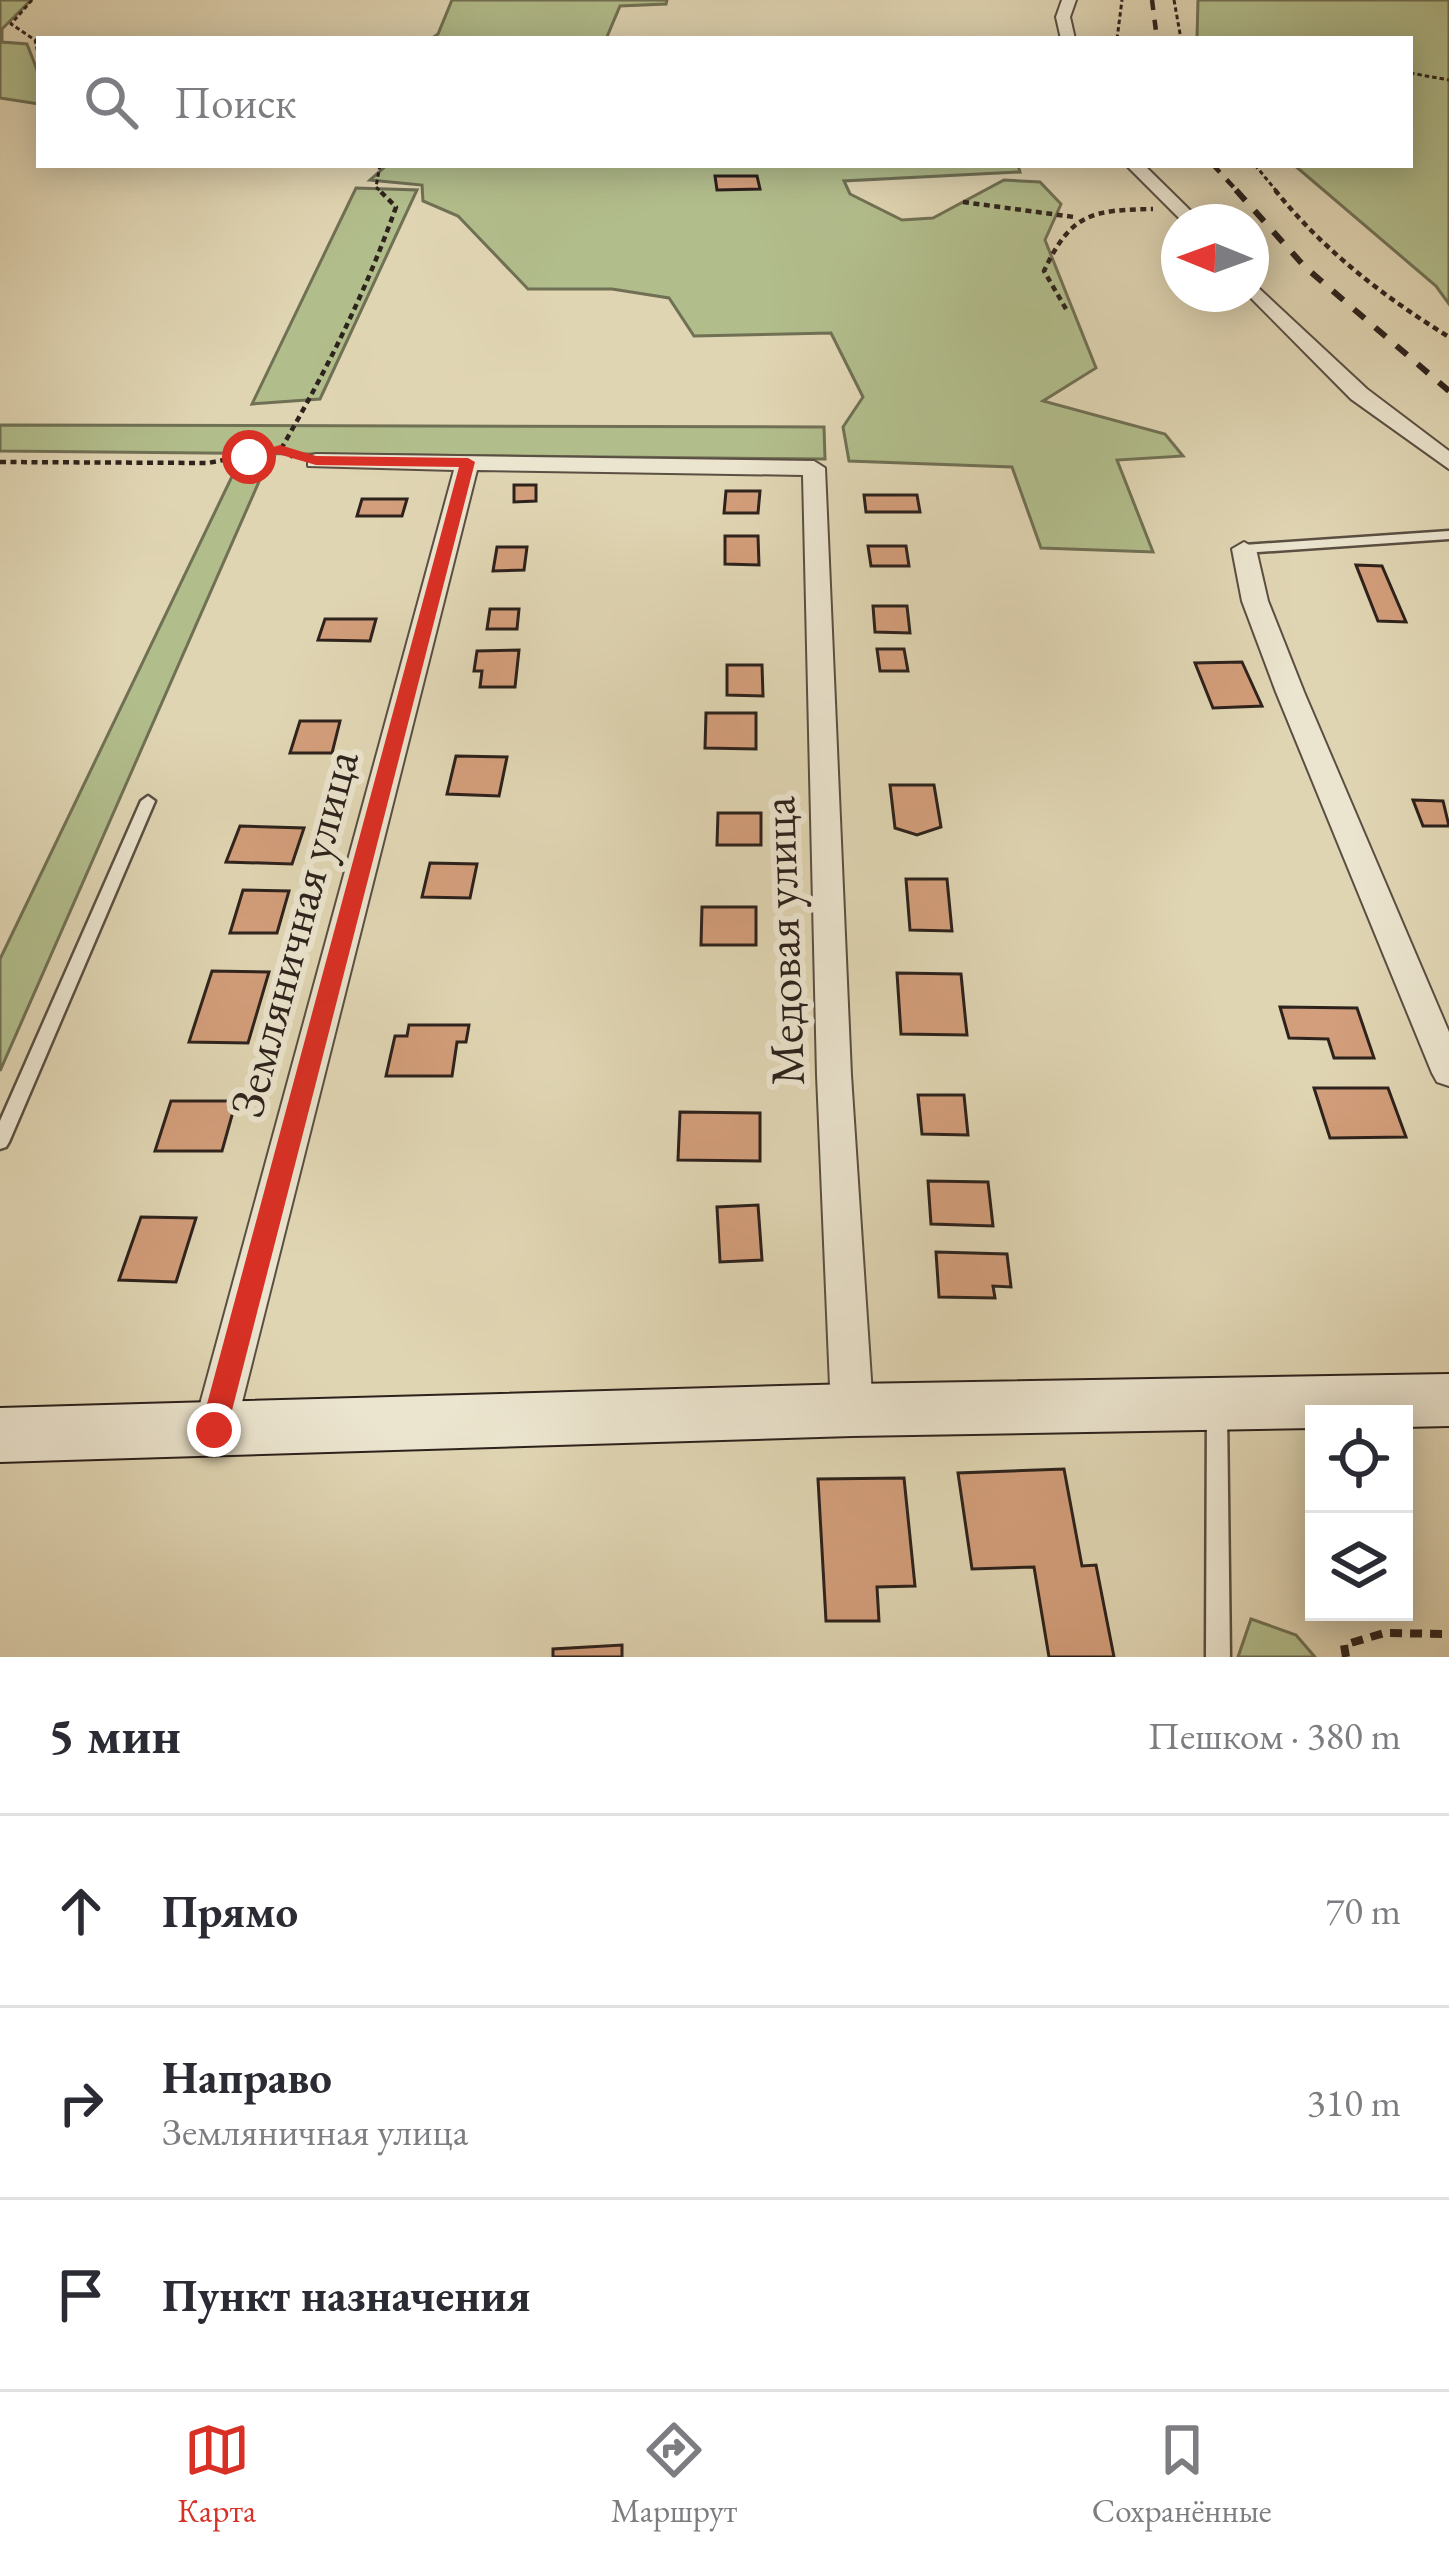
<!DOCTYPE html>
<html lang="ru">
<head>
<meta charset="utf-8">
<style>
  :root { --surface:#fff; --page:#f2f2f3; --text:#2b2b33; --muted:#7c7c81; --line:#e1e1e2; --accent:#d93025 }
  body { margin:0; font-family:"EB Garamond",serif; background:var(--page); color:var(--text) }
  .controls { position:absolute; right:36px; bottom:36px; display:grid; overflow:hidden; border-radius:0px; box-shadow:0 6px 30px #0003 }
  .controls button { width:108px; height:108px; display:grid; place-items:center; padding:0; border:0; border-bottom:3px solid var(--line); background:var(--surface); color:var(--text); font:60px sans-serif }
  .compass { position:absolute; left:1161px; top:204px; width:108px; height:108px; border-radius:50%; background:var(--surface); box-shadow:0 6px 30px #0003; rotate:271deg }
  .stop { position:absolute; width:36px; height:36px; margin:-27px; border:9px solid #d93025; border-radius:50%; background:#fff }
  .stop.end { background:#d93025; border-color:#fff; box-shadow:0 3px 12px #0008 }
  .list { margin:0; padding:0; list-style:none }
  h2 { display:flex; justify-content:space-between; align-items:center; height:156px; margin:0; padding:0 48px; font-size:51px }
  h2 small { font-size:39px; font-weight:400; color:var(--muted) }
  .list li { display:grid; grid-template-columns:78px 1fr auto; gap:36px; align-items:center; box-sizing:border-box; height:192px; padding:0 48px; border-top:3px solid var(--line) }
  .list b { display:block; font-size:45px; white-space:nowrap }
  .list p { margin:0; font-size:39px; white-space:nowrap; color:var(--muted) }
  .list em { font-size:39px; font-style:normal; color:var(--muted) }
  .icon { flex:none; width:66px; height:66px; fill:none; stroke:currentColor; stroke-width:2; stroke-linecap:round; stroke-linejoin:round }
  .map { position:relative; flex:none; width:1449px; height:1657px; overflow:hidden }
  .search { position:absolute; background:var(--surface); box-shadow:0 6px 30px #0003; left:36px; right:36px; top:36px; height:132px; display:flex; align-items:center; gap:30px; box-sizing:border-box; padding:0 42px; border-radius:0px; color:var(--muted); font-size:45px }
  .sheet { height:732px; background:var(--surface) }
  nav { display:flex; justify-content:space-around; align-items:center; box-sizing:border-box; height:168px; border-top:3px solid var(--line); background:var(--surface); font-size:33px; color:var(--muted) }
  nav a { display:grid; justify-items:center; gap:6px }
  nav .on { color:var(--accent) }
  .map>svg:first-child { display:block }
  .green { fill:#b2bd8c; stroke:#707054; stroke-width:3 }
  .building { fill:#d39e7b; stroke:#2d221c; stroke-width:3 }
  .lines { fill:none; stroke-linecap:round; stroke-linejoin:round }
  .lane-casing { stroke:#5a4f42; stroke-width:5 }
  .street-casing { stroke:#5a4f42; stroke-width:4 }
  .secondary-casing { stroke:#2d221c; stroke-width:4 }
  .path-far2 { stroke:#2d221c; stroke-width:3; stroke-dasharray:4.5 3; stroke-linecap:butt }
  .path-far1 { stroke:#2d221c; stroke-width:4.5; stroke-dasharray:6 4.5; stroke-linecap:butt }
  .path { stroke:#2d221c; stroke-width:8; stroke-dasharray:12 8; stroke-linecap:butt }
  .lane { fill:#ebe4ce; fill-rule:evenodd }
  .street { fill:#ebe4ce; fill-rule:evenodd }
  .secondary { fill:#ebe4ce; fill-rule:evenodd }
  .rail-far1 { stroke:#2d221c; stroke-width:4.5; stroke-dasharray:10 10; stroke-linecap:butt }
  .rail { stroke:#2d221c; stroke-width:6; stroke-dasharray:14 14; stroke-linecap:butt }
  .route { fill:#d93025 }
  .labels { text-anchor:middle; stroke-width:12; stroke-linejoin:round; paint-order:stroke }
  .street-label { font-size:48px; fill:#2d221c; stroke:#ebe4ce }
</style>
</head>
<body>
<div class="map">
<svg width="1449" height="1657" viewBox="0 0 1449 1657">
  <rect width="100%" height="100%" fill="#e0d5b3"/>
  <filter id="stains"><feTurbulence type="fractalNoise" baseFrequency=".00167" numOctaves="4"/><feColorMatrix values="0 0 0 0 .2 0 0 0 0 .09 0 0 0 0 .02 0 0 0 .5 -.17"/></filter>
  <radialGradient id="worn" r=".72"><stop offset=".6" stop-color="#630" stop-opacity="0"/><stop offset="1" stop-color="#630" stop-opacity=".3"/></radialGradient>
  <path class="green" d="M0,0H31L2,29V42L27,44L39,75V104L0,98Z
    M452,0H667L666,4L620,6L606,39H431L438,34Z
    M1198,0H1449V304L1436,286L1294,165H1410V39H1197Z
    M387,165H1018L1020,172L844,181L850,194L902,220L933,218L1004,180L1040,182L1061,204L1045,240L1096,368L1043,401L1165,434L1183,456L1117,460L1153,552L1041,548L1012,467L849,461L843,427L863,397L831,333L694,336L669,298L612,289H528L458,216L423,201L422,185L370,180Z
    M356,188L417,190L320,399L252,404Z
    M0,425L824,427L825,459L0,451Z
    M238,464L265,468L0,1071V959Z
    M1251,1619L1296,1635L1315,1657H1238Z"/>
  <path class="building" d="M715,176H757L760,189L717,190Z
    M514,485H536V501L514,502Z
    M726,491H760L758,513H724Z
    M864,495H917L920,512H866Z
    M362,499H407L402,516H357Z
    M725,536H758L759,565L725,564Z
    M868,546H906L909,566H871Z
    M497,547H527L524,570L493,571Z
    M1356,565L1382,566L1406,622L1378,621Z
    M873,606H907L910,633L875,632Z
    M490,609H519L517,629H487Z
    M325,619H376L370,641L318,640Z
    M877,649H904L908,671H880Z
    M519,650L515,687H480L482,671H474L477,651Z
    M1242,662L1262,706L1213,708L1195,663Z
    M727,665H762L763,696L727,695Z
    M706,713H756V749L705,748Z
    M300,721H340L332,753H290Z
    M456,756L507,757L499,796L447,794Z
    M890,785H934L941,827L917,835L895,828Z
    M1413,800L1443,801L1449,826H1423Z
    M718,813H761V845H717Z
    M240,826L304,828L292,864L226,862Z
    M430,863L477,864L470,898L422,897Z
    M906,879H947L952,931L910,930Z
    M243,890L289,891L277,933H230Z
    M702,907H756V945H701Z
    M212,971L269,972L248,1043L189,1042Z
    M897,973L961,974L967,1035L901,1034Z
    M1280,1007L1357,1008L1374,1058H1334L1328,1039L1289,1038Z
    M409,1025H469L466,1042H457L452,1076H386L395,1036H407Z
    M1314,1088H1388L1406,1137L1330,1138Z
    M918,1095H964L968,1135L922,1134Z
    M171,1101H236L222,1151H155Z
    M680,1112L760,1113V1161L678,1160Z
    M928,1181L988,1182L993,1226L931,1224Z
    M758,1205L762,1260L720,1262L717,1207Z
    M141,1217L196,1218L176,1282L119,1280Z
    M936,1252L1007,1254L1011,1287L993,1286L995,1298L939,1297Z
    M1064,1469L1082,1566L1096,1565L1114,1657H1049L1034,1567L972,1569L958,1473Z
    M904,1478L915,1586L877,1587L879,1621H826L818,1479Z
    M622,1645V1657H553V1649Z"/>
  <g class="lines">
    <g class="lane-casing">
      <path id="lane" d="M1449,531V539L1244,553L1238,549L1244,545Z
        M148,796L155,801L9,1142L6,1147L0,1149V1121L141,801Z
        M1217,1401L1224,1403L1227,1410L1230,1657H1206L1207,1410L1210,1403Z"/>
    </g>
    <g class="street-casing">
      <path id="street" d="M1062,0H1076L1070,17L1075,39H1061L1056,17Z
        M1126,165H1144L1202,222H1183Z
        M1251,281L1367,389L1449,451V469L1351,399L1247,294H1251Z
        M316,454L814,461L825,468L851,1075L873,1410L867,1423L852,1429L837,1423L831,1410L817,1075L803,475L477,470L235,1430L229,1444L214,1449L199,1444L193,1430L454,470L308,466V456Z
        M1244,542L1256,549L1268,601L1304,692L1449,1032V1086L1437,1082L1432,1073L1276,692L1242,601L1232,549Z"/>
    </g>
    <g class="secondary-casing">
      <path id="secondary" d="M1449,1374V1426L1404,1427V1414H1314V1428L852,1436L0,1462V1408L852,1384Z"/>
    </g>
    <path class="path-far2" d="M32,0L11,24L35,40L39,58
      M1174,0L1181,39
      M1117,39L1122,0
      M1410,73L1449,80
      M380,165L376,187L382,193
      M1255,165L1278,193"/>
    <path class="path-far1" d="M1275,190C1323,250 1384,297 1449,337
      M963,202L1074,217
      M1066,309L1044,271C1071,213 1092,210 1153,209
      M281,449C326,371 366,292 396,207L379,190
      M0,462L208,463L281,449L293,457"/>
    <path class="path" d="M1346,1657L1344,1645L1384,1633L1449,1634"/>
    <use href="#lane" class="lane"/>
    <use href="#street" class="street"/>
    <use href="#secondary" class="secondary"/>
    <path class="rail-far1" d="M1152,0L1157,39
      M1213,165L1239,193"/>
    <path class="rail" d="M1236,190L1305,267L1449,391"/>
  </g>
  <path class="route" d="M280,445L316,456L468,458L475,462L227,1430L224,1439L214,1442L204,1439L200,1430L459,467L316,465L278,454L249,461L241,457Z"/>
  <g class="labels">
    <g class="street-label">
      <text transform="translate(293 933) rotate(-75)" y="17">Земляничная улица</text>
      <text transform="translate(782 941) rotate(-92)" y="17">Медовая улица</text>
    </g>
  </g>
  <rect width="100%" height="100%" filter="url(#stains)"/>
  <rect width="100%" height="100%" fill="url(#worn)"/>
</svg>
<div class="controls">
<button><svg class="icon" aria-label="locate" viewBox="0 0 24 24"><circle cx="12" cy="12" r="6"/><path d="M12 2v4M12 18v4M2 12h4M18 12h4"/></svg></button>
<button><svg class="icon" aria-label="layers" viewBox="0 0 24 24"><path d="M12 4l9 5-9 5-9-5zM3 14l9 5 9-5"/></svg></button>
</div>
<svg class="compass" viewBox="-18 -18 36 36"><path d="M0-13l5 13h-10z" fill="#e53935"/><path d="M0 13l5-13h-10z" fill="#7c7c81"/></svg>
<div class="stop" style="left:249px;top:457px"></div>
<div class="stop end" style="left:214px;top:1430px"></div>
<div class="search"><svg class="icon" aria-label="search" viewBox="0 0 24 24"><circle cx="10" cy="10" r="6"/><path d="M15 15l6 6"/></svg>Поиск</div>
</div>
<section class="sheet">
<h2>5 мин<small>Пешком · 380 m</small></h2>
<ul class="list">
<li><svg class="icon" aria-label="ahead" viewBox="0 0 24 24"><path d="M12 20V5M6 11l6-6 6 6"/></svg><div><b>Прямо</b></div><em>70 m</em></li>
<li><svg class="icon" aria-label="right" viewBox="0 0 24 24"><path d="M7 20v-9h11M14 6l5 5-5 5"/></svg><div><b>Направо</b><p>Земляничная улица</p></div><em>310 m</em></li>
<li><svg class="icon" aria-label="arrive" viewBox="0 0 24 24"><path d="M6 21V4h12l-3 4 3 4H6"/></svg><div><b>Пункт назначения</b></div></li>
</ul>
</section>
<nav>
<a class="on"><svg class="icon" aria-label="map" viewBox="0 0 24 24"><path d="M3 6l6-2 6 2 6-2v14l-6 2-6-2-6 2zM9 4v14M15 6v14"/></svg>Карта</a>
<a><svg class="icon" aria-label="directions" viewBox="0 0 24 24"><path d="M12 3l9 9-9 9-9-9zM9 14v-3h6M13 9l2 2-2 2"/></svg>Маршрут</a>
<a><svg class="icon" aria-label="saved" viewBox="0 0 24 24"><path d="M7 4h10v16l-5-4-5 4z"/></svg>Сохранённые</a>
</nav>
</body>
</html>
